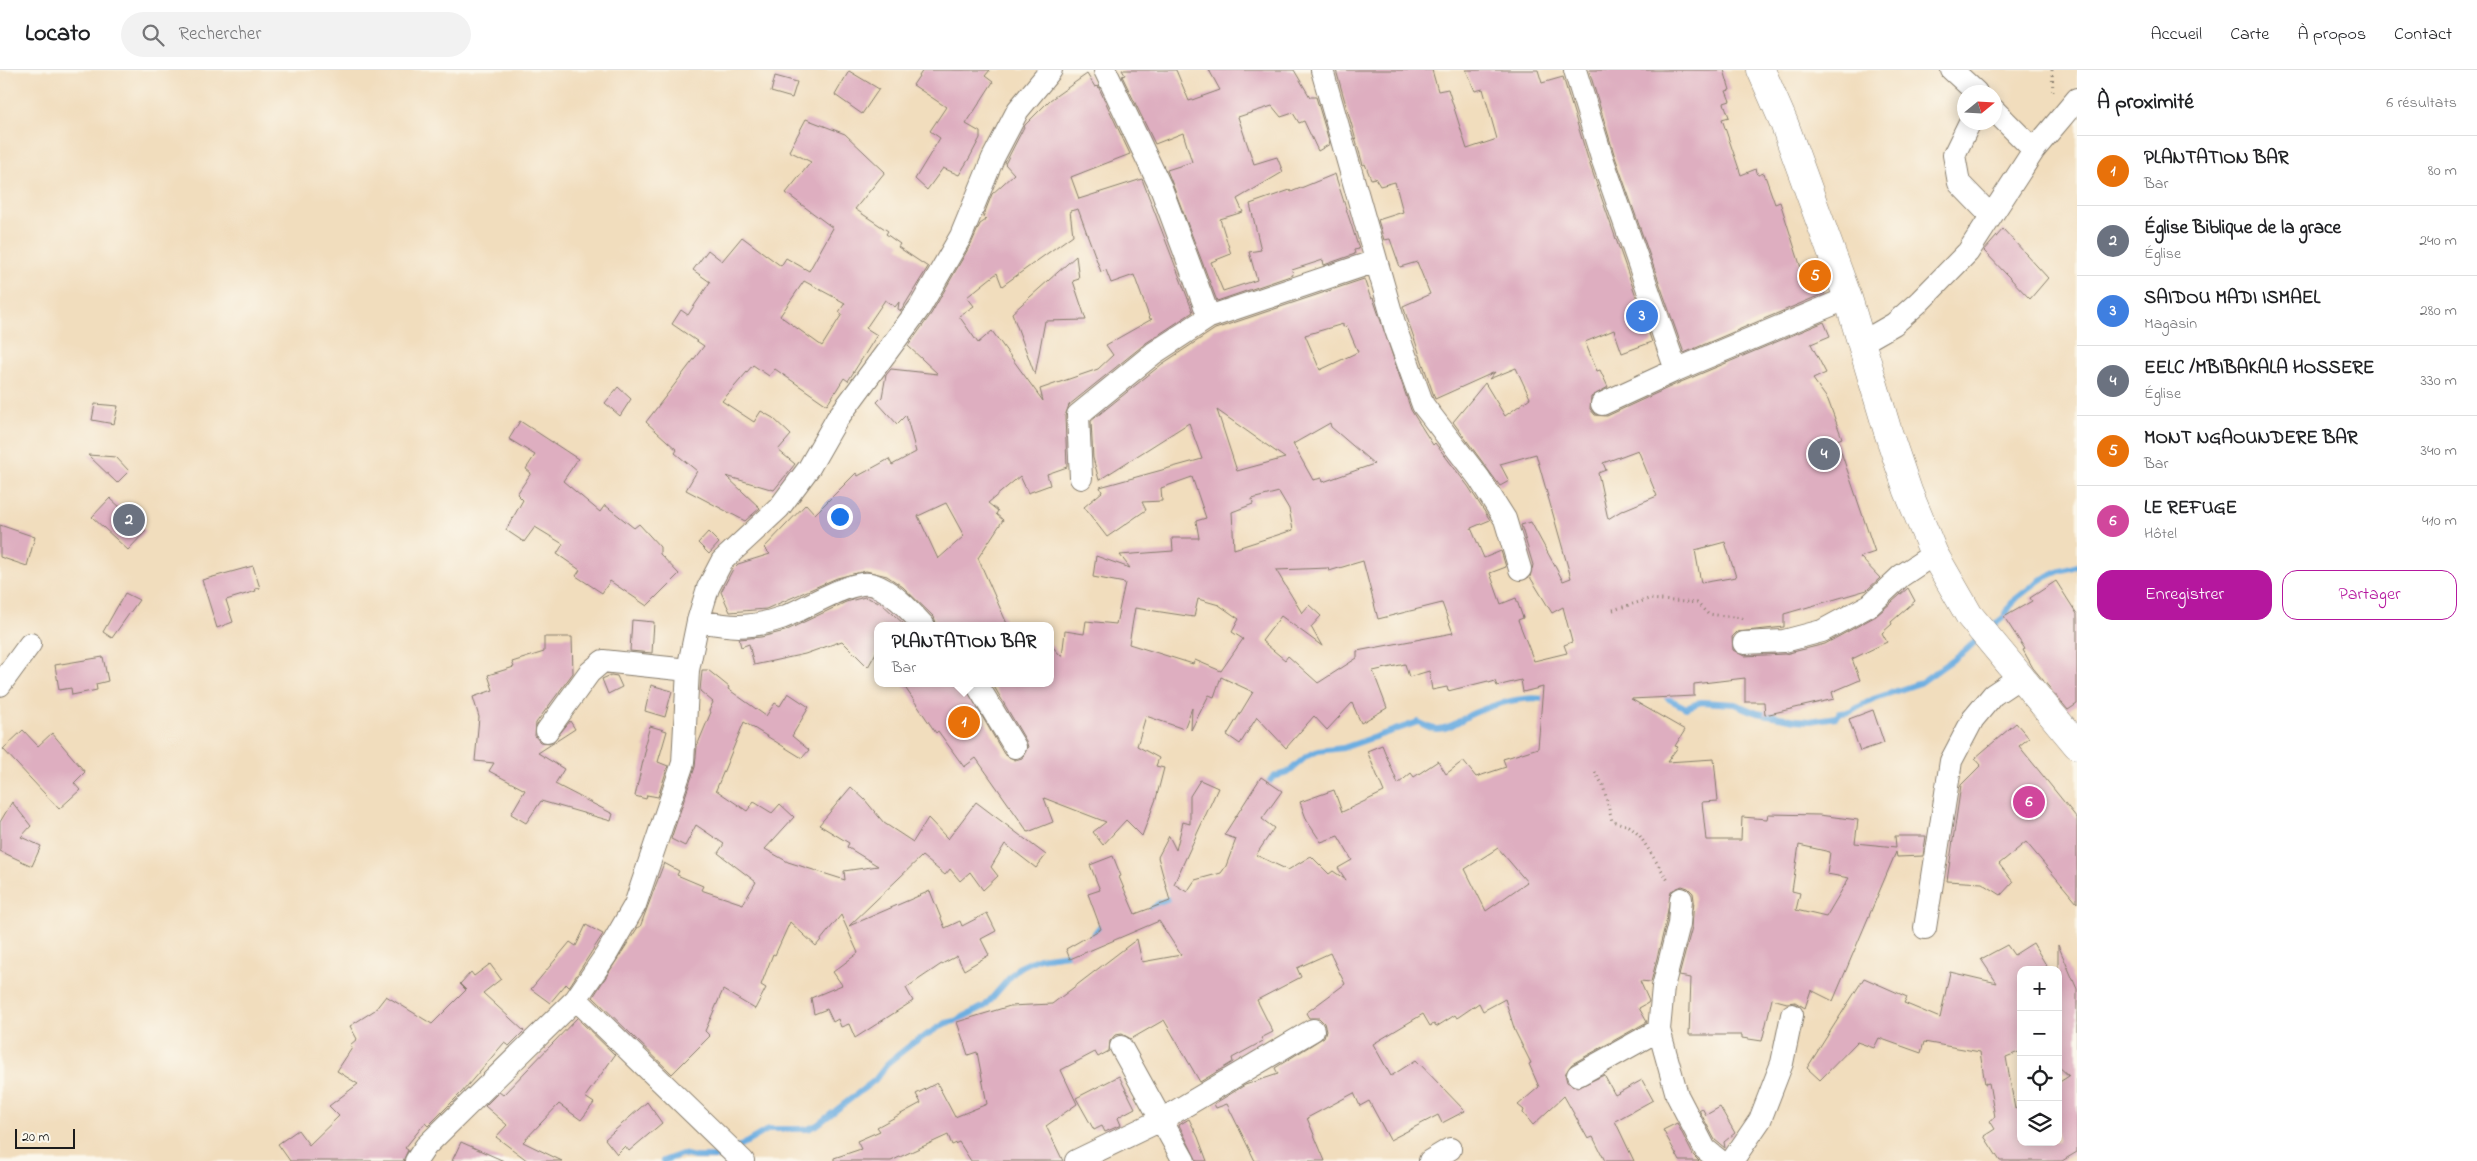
<!DOCTYPE html>
<html lang="fr">
<head>
<meta charset="utf-8">
<style>
  :root { --surface:#fff; --page:#f2f2f2; --text:#202124; --muted:#757577; --line:#e0e0e0; --accent:#b5179e }
  body { margin:0; font-family:"Indie Flower",sans-serif; background:var(--page); color:var(--text) }
  .controls { position:absolute; right:15px; bottom:15px; display:grid; overflow:hidden; border-radius:10px; box-shadow:0 2px 12px #0003 }
  .controls button { width:45px; height:45px; display:grid; place-items:center; padding:0; border:0; border-bottom:1px solid var(--line); background:var(--surface); color:var(--text); font:25px sans-serif }
  .compass { position:absolute; left:1957px; top:15px; width:45px; height:45px; border-radius:50%; background:var(--surface); box-shadow:0 2px 12px #0003; rotate:72deg }
  .scale { position:absolute; left:15px; bottom:12px; width:60px; box-sizing:border-box; padding-left:5px; border:2px solid #1c1c1c; border-top:0; font-size:14px; line-height:18px; white-space:nowrap; color:#1c1c1c; -webkit-text-stroke:4px #fbf7ec; paint-order:stroke }
  .you { position:absolute; left:839px; top:446px; width:18px; height:18px; margin:-12px; border:4px solid #fff; border-radius:50%; background:#1a73e8; box-shadow:0 0 0 8px #1a73e833 }
  .badge { display:grid; place-items:center; width:32px; height:32px; border-radius:50%; background:var(--accent); color:#fff; font-size:16px; font-weight:700 }
  .pin { position:absolute; translate:-50% -50%; border:2px solid #fff; box-shadow:0 1px 5px #0006 }
  .popup { position:absolute; left:874px; top:552px; width:180px; height:65px; box-sizing:border-box; display:grid; place-content:center; border-radius:10px; background:var(--surface); filter:drop-shadow(0 1px 4px #0005); font-size:16px; white-space:nowrap; color:var(--muted) }
  .popup b { font-size:19px; color:var(--text) }
  .popup::after { content:''; position:absolute; left:50%; top:100%; margin-left:-10px; border:10px solid transparent; border-top-color:var(--surface) }
  .list { margin:0; padding:0; list-style:none }
  h2 { display:flex; justify-content:space-between; align-items:center; height:65px; margin:0; padding:0 20px; font-size:21px }
  h2 small { font-size:16px; font-weight:400; color:var(--muted) }
  .list li { display:grid; grid-template-columns:32px 1fr auto; gap:15px; align-items:center; box-sizing:border-box; height:70px; padding:0 20px; border-top:1px solid var(--line) }
  .list b { display:block; font-size:19px; white-space:nowrap }
  .list p { margin:0; font-size:16px; white-space:nowrap; color:var(--muted) }
  .list em { font-size:16px; font-style:normal; color:var(--muted) }
  .actions { display:flex; gap:10px; padding:15px 20px }
  .actions a { flex:1; padding:11px 0; border:1px solid var(--accent); border-radius:15px; text-align:center; font-size:18px; color:var(--accent) }
  .actions .main { background:var(--accent); color:#fff }
  .icon { flex:none; width:28px; height:28px; fill:none; stroke:currentColor; stroke-width:2; stroke-linecap:round; stroke-linejoin:round }
  .map { position:relative; flex:none; width:2077px; height:1091px; overflow:hidden }
  header { display:flex; align-items:center; gap:30px; box-sizing:border-box; height:70px; padding:0 25px; background:var(--surface); border-bottom:1px solid var(--line) }
  header strong { font-size:24px }
  nav { display:flex; gap:28px; margin-inline-start:auto; font-size:18px }
  .search { width:350px; height:45px; background:var(--page); display:flex; align-items:center; gap:12px; box-sizing:border-box; padding:0 18px; border-radius:28px; color:var(--muted); font-size:19px }
  main { display:flex }
  aside { flex:1; background:var(--surface) }
  .map>svg:first-child { display:block }
  .lines { fill:none; stroke-linecap:round; stroke-linejoin:round }
  .stream { stroke:#6daee1; stroke-width:6 }
  .building { fill:#deaec0; fill-rule:evenodd }
  .minor-casing { stroke:#867c6c; stroke-width:24 }
  .tertiary-casing { stroke:#867c6c; stroke-width:29 }
  .path { stroke:#867c6c; stroke-width:3; stroke-dasharray:1 4; stroke-linecap:butt }
  .minor { stroke:#fff; stroke-width:22 }
  .tertiary { stroke:#fff; stroke-width:28 }
</style>
</head>
<body>
<header>
<strong>Locato</strong>
<div class="search"><svg class="icon" aria-label="search" viewBox="0 0 24 24"><circle cx="10" cy="10" r="6"/><path d="M15 15l6 6"/></svg>Rechercher</div>
<nav><a>Accueil</a><a>Carte</a><a>À propos</a><a>Contact</a></nav>
</header>
<main>
<div class="map">
<svg width="2077" height="1091" viewBox="0 0 2077 1091">
  <rect width="100%" height="100%" fill="#fbf7ec"/>
  <filter id="ink" filterUnits="userSpaceOnUse"><feTurbulence type="fractalNoise" baseFrequency=".02" numOctaves="2"/><feDisplacementMap in="SourceGraphic" scale="10" xChannelSelector="R" yChannelSelector="G"/><feConvolveMatrix kernelMatrix="1 2 1 2 8 2 1 2 1" color-interpolation-filters="sRGB"/></filter>
  <filter id="wash" filterUnits="userSpaceOnUse"><feTurbulence type="fractalNoise" baseFrequency=".0096" numOctaves="4" result="noise"/><feDisplacementMap in="SourceGraphic" scale="20" xChannelSelector="R" yChannelSelector="G"/><feGaussianBlur stdDeviation="1.12" result="paint"/><feColorMatrix in="noise" values="0 0 0 0 0 0 0 0 0 0 0 0 0 0 0 0 0 1.4 0 .05"/><feComposite in="paint" operator="in"/></filter>
  <g filter="url(#wash)">
    <rect width="100%" height="100%" fill="#f1ddbd"/>
    <g class="lines">
      <path class="stream" d="M1989,559L2004,547L2013,531L2040,510L2057,502L2077,496
        M1662,620L1669,629L1686,638L1701,632L1735,634L1757,643L1796,650L1810,651L1836,647L1840,643L1850,642L1873,629L1920,613L1965,581L1980,567
        M1264,718L1273,707L1287,703L1307,686L1318,681L1343,678L1418,652C1423,654 1430,659 1436,659C1450,660 1462,648 1474,643C1495,634 1527,624 1549,630
        M1151,840L1159,833L1177,826
        M1091,868L1105,850
        M737,1078L769,1059H808L817,1055L875,1010L889,992L913,973L946,953L955,951L985,936L1018,898L1039,888L1068,884L1076,881
        M663,1091L682,1084L695,1087H716L729,1083"/>
    </g>
    <g id="blocks">
      <path class="building" d="M923,0H990L985,6L993,12L966,54L980,62V68L970,87L959,105L943,98L927,120L915,109L940,68L930,61L946,37L913,15Z
        M1122,0H1176L1189,31L1220,20L1209,0H1294L1310,27H1316L1330,74L1318,81L1304,51L1299,53L1293,43L1281,47L1272,36L1238,47L1254,94L1277,87L1283,102L1237,129L1243,142L1220,149L1231,184L1211,192L1223,221L1257,210L1249,182L1261,180L1250,134L1290,120L1291,122L1335,104L1359,179L1354,180L1355,184L1324,195L1323,190L1292,200L1293,205L1217,231L1167,100L1192,92L1183,63L1155,74L1122,6L1125,5Z
        M1336,0H1432L1438,21L1448,19L1467,79L1497,69L1483,19L1475,21L1466,0H1538L1542,13L1563,7L1589,92L1652,272L1622,283L1614,260L1585,272L1597,301L1600,300L1608,317L1591,327L1590,339L1595,345L1607,346L1681,312L1824,252L1830,266L1811,274L1826,303L1813,309L1828,330L1842,368L1837,370L1875,482L1860,487L1880,508L1867,520L1784,544V557L1737,562L1732,567L1733,580L1744,586L1785,584L1825,574L1876,546L1908,518L1915,531L1891,552L1892,554L1882,563L1887,572L1852,589L1860,610L1832,622L1834,629L1765,645L1764,632H1745V608L1694,614V626L1631,629L1685,660L1675,676L1678,677L1667,692L1714,689L1718,731L1702,732L1706,770H1741L1742,747L1767,749L1768,744L1819,745L1858,750L1855,773L1896,777L1895,766H1926L1923,786L1897,787L1896,782L1833,931L1811,920L1805,938L1795,932L1787,933L1772,929L1762,971L1742,968V965H1689L1691,908L1679,906L1692,857L1694,830L1693,823L1688,818L1682,816L1671,821L1666,852L1651,912L1640,911L1649,931L1648,933L1639,938L1647,952L1572,994L1565,1004L1567,1012L1577,1018L1604,1005L1615,1025L1642,1010L1653,1030L1615,1051L1634,1091H1605L1593,1067L1588,1069L1564,1026L1533,1055L1523,1043L1524,1040L1518,1035L1539,1017L1529,994L1531,993L1515,961L1505,929L1483,941L1479,933L1457,948L1455,945L1436,957L1434,954L1430,956L1423,944L1373,974L1391,1006L1416,990L1465,1041L1442,1053L1438,1045L1390,1070L1369,1031L1360,1036L1354,1023L1307,1048L1325,1091H1255L1227,1034L1216,1038L1214,1034L1245,1015L1278,1004L1275,998L1324,967L1326,960L1324,953L1319,948H1309L1306,943L1345,914L1330,883L1297,898L1301,907L1257,930L1273,962L1261,968L1263,971L1232,988L1233,992L1200,1012L1164,950L1131,969L1122,964L1115,965L1110,971L1109,981L1098,987L1095,982L1061,1000L1077,1034L1046,1056L1063,1091H971L959,1072L952,1075L948,1065L891,1091H834V1088L861,1079L857,1071L880,1061L877,1057L921,1033L916,1024L937,1013L955,1047L987,1034L977,982L968,985L957,952L1010,936L1052,934L1137,869L1142,892L1181,885L1159,851L1070,889L1066,879L1101,859L1088,824L1100,820L1090,795L1113,786L1121,806L1119,807L1135,844L1170,831L1158,787L1169,766L1176,780L1183,752L1190,754V726L1200,710L1218,718L1174,814L1187,822L1195,810L1221,803L1226,796L1236,769L1224,765L1261,707L1282,721L1262,749L1274,758L1256,785L1288,800L1311,786L1329,804L1333,801L1346,810L1338,798L1352,790L1338,766L1321,772L1307,751L1300,732L1334,720L1342,742L1384,722L1367,681L1382,675L1398,714L1411,703L1414,707L1438,691L1446,704L1463,691L1476,707L1506,697L1503,689L1538,678L1543,617L1523,622L1521,610L1497,616L1495,611L1489,613L1488,611L1448,621L1447,617L1432,620L1429,601L1409,607L1405,594L1373,601L1387,638L1361,653L1352,633L1327,660L1314,646L1286,678L1257,647L1240,674L1227,665L1253,622L1221,607L1214,627L1209,625L1191,660L1192,638L1184,659L1146,646L1137,676L1159,688L1156,696L1164,698L1156,729L1142,766L1126,750L1103,775L1093,762L1106,752L1044,728L1053,752L1028,762L976,688L964,697L938,661L936,663L902,613H963L1004,684L1015,690L1022,688L1028,677L1026,671L992,613H1050V574L1062,587L1065,561L1084,564L1086,551L1116,554L1125,513L1093,507L1096,486L1130,498L1120,485L1173,481L1172,468H1199L1196,451L1206,448L1192,407L1161,418L1162,431L1142,432L1146,440L1107,467L1084,437L1102,422L1100,417L1202,389L1189,353L1099,410L1093,388L1091,351L1162,294L1215,259L1364,209L1371,229L1373,228L1411,340L1433,375L1435,373L1468,416L1490,450L1471,458L1484,488L1501,481L1506,497L1490,503L1501,534L1516,528L1523,548L1518,550L1534,591L1567,583L1564,575L1572,572L1563,537L1552,543L1530,507L1533,495L1521,455L1531,452L1563,511L1571,508L1536,384L1500,394L1509,411L1500,416L1453,352L1485,313L1505,346L1530,328L1516,298L1489,309L1495,302L1435,329L1403,236L1430,224L1417,192L1400,197L1390,169L1384,170L1378,150L1403,142L1395,112L1380,116L1375,108L1371,109L1365,94L1363,95ZM1343,254V257L1347,256L1358,282L1320,300L1305,265ZM1217,340L1285,388L1237,401ZM1330,353L1331,357L1374,394L1323,412L1322,408L1313,410L1293,374ZM1638,380L1657,426L1621,441L1608,449L1598,403L1606,400L1603,393ZM1279,422L1289,439L1293,460L1234,479L1232,442L1253,434L1252,429ZM1725,472L1736,507L1701,513L1695,480ZM1363,491L1378,549L1442,533L1453,563L1357,581V588L1318,613L1288,586L1285,590L1262,571L1281,546L1322,576L1311,557L1321,546L1309,535L1302,543L1276,500L1328,498L1329,501ZM1198,529L1219,535L1239,549L1232,562L1243,569L1221,601L1195,590L1193,594L1129,574L1135,538L1194,547ZM1799,775L1830,782L1827,804L1849,808L1826,847L1796,840L1800,823L1792,821ZM1498,778L1527,812L1486,841L1465,799Z
        M1589,0H1724L1730,20L1726,21L1730,31L1724,33L1729,47L1722,49L1741,105L1756,99L1758,105L1764,103L1775,134L1780,132L1802,201L1815,197L1825,223L1684,283L1614,84Z
        M849,1L879,19L862,44L835,25Z
        M1087,4L1095,17L1098,16L1130,84L1071,107L1079,129L1142,109L1193,242L1146,273L1069,335L1065,346L1067,397L1047,404L1050,415L1028,423L1020,406L988,433L998,441L996,444L1003,450L978,488L1008,556H937L934,547L903,517L887,506L866,501L837,508L766,539L730,542L721,522L733,499L738,494L770,484L764,478L806,434L815,444L856,403L858,406L889,389L892,395L916,382L906,345L897,354L877,332L882,327L886,305L891,299L938,304L908,276L931,244L972,172L980,154L986,150L983,147L992,124L1014,104L1005,94L1025,55L1050,30ZM1078,139L1101,202L1106,200L1111,213L1134,205L1150,249H1152L1106,275L1113,285L1098,299L1040,319L1043,331L992,261L978,273L959,246L974,236L967,227L997,203L1002,216L1073,165L1070,141ZM946,433L964,466L938,489L918,446Z
        M775,6L797,12L792,28L771,22Z
        M806,49L845,64L885,102L855,139L888,161L886,164L900,174L898,177L928,197L901,241L898,239L899,232L895,237L885,230L866,258L877,265L848,311L844,308L827,335L775,299L769,306L753,295L722,331L754,352L761,341L773,348L791,365L778,380L795,394L774,420L726,406L760,438L745,451L686,420L697,401L675,383L677,380L646,352L704,276L672,254L681,240L688,245L710,212L693,200L708,180L722,191L742,167L781,196L786,188L809,201L833,158L786,123L811,92L789,81ZM804,211L845,233L839,242L842,244L822,276L780,246Z
        M2003,159L2048,208L2030,229L1984,181Z
        M1076,186L1079,209L1073,211L1086,250L1045,251L1035,305L1012,243Z
        M618,317L631,329L620,346L605,333Z
        M95,334L118,336L114,354L92,350Z
        M520,351L578,389L563,411L600,442L605,435L634,458L639,454L660,477V484L679,504L647,536L610,511L602,523L576,506L580,500L557,484L563,474L535,457L524,472L506,460L523,430L517,424L531,403L526,399L535,385L509,369Z
        M88,385L116,387L129,401L117,413Z
        M110,428L146,461L128,480L92,447Z
        M0,455L35,467L27,496L0,487Z
        M708,462L719,473L709,484L698,473Z
        M253,496L260,518L255,519L256,521L226,530L233,552L217,558L202,510Z
        M2056,511L2077,544V634L2068,640L2033,598L2023,580L2025,579L2004,547L2032,531L2030,528Z
        M125,523L139,530L112,568L103,562Z
        M865,527L881,533L906,556H878V579L868,597L842,571L805,584L754,595L749,574L741,577L739,569L761,567L785,561L846,532Z
        M632,550L654,552L652,583L630,581Z
        M544,567H572L573,603L536,653L535,666L540,672L552,673L570,651L575,659L538,683L564,699L555,714L613,744L611,751L541,731L526,753L511,744L525,720L489,701L494,693L475,691L479,647L473,627L493,620L488,605L514,597L512,592L544,582Z
        M103,587L108,611L96,614L97,620L72,625L71,618L59,620L55,595Z
        M702,600H708L729,617L728,619L766,646L775,633L780,636L788,623L809,637L792,666L809,680L802,688L744,652L716,720L747,741L754,732L772,743L780,734L794,747L765,779L788,792L845,810L844,801L878,796L847,777L849,773L819,755L851,717L865,730L884,753L913,772L928,748L948,769L976,732L1046,785L1036,798L1005,774L991,797L998,806L983,820L970,802L960,811L950,799L945,805L922,786L849,856L930,821L945,858L960,851L962,856L987,843L996,861L981,869L989,885L964,900L957,886L940,895L906,918L913,931L855,968L849,954L841,957L838,949L833,952L827,939L814,944L811,928L842,915L833,902L858,883L841,845L816,876L790,852L775,885L773,884L761,915L766,918L755,939L723,920L705,961L710,966L672,1004L593,927L638,857H640L664,793L679,801L677,805L703,816L701,820L743,834L756,812L718,783L724,774L696,755L685,776L671,769L695,697L697,676L711,642L709,641L713,632L700,621Z
        M611,605L617,606L622,617L608,624L602,609Z
        M651,615L672,621L665,647L645,641Z
        M1873,640L1884,673L1860,681L1849,649Z
        M2016,653L2029,668L2019,676L2077,748V833L2026,772L1999,794L2013,812L2001,825L1982,813L1947,811L1961,715L1981,695L1975,688Z
        M650,656L667,661L658,692L668,696L658,727L647,725L646,729L635,726L646,678L644,677Z
        M23,660L38,676L52,663L85,702L74,713L80,720L59,739L3,679Z
        M12,732L31,756L21,767L41,776L32,796L0,781V752Z
        M586,855L603,864L569,917L566,914L550,933L531,919L570,872L576,876Z
        M2033,873L2049,900H2021V981L2006,987L2015,1039L2021,1035V1072H2058V1013L2069,1006L2058,996V875L2077,919V1082L2062,1091H2000L1984,1066L1995,1059L1990,1051L1995,1047L1989,1013L1985,1014L1980,982L1924,972L1921,983L1879,968L1874,978L1857,972L1820,1010L1807,998L1864,908L1907,927L1904,933L1940,948L1950,902L1997,913L1981,889L2007,875L2014,885Z
        M490,894L501,909L483,923L524,961L509,976L504,973L462,1022L428,1056L425,1053L405,1078L408,1080L403,1091H290L278,1074L298,1060L309,1075L339,1046L329,1036L358,1014L337,1001L352,978L350,975L357,969L350,956L375,940L386,926L432,954L466,920L460,914L471,902L474,906Z
        M577,948L615,985L585,1027L594,1033L581,1050L559,1034L523,1072L562,1091H528L496,1067L507,1055L485,1036L499,1022L503,1025Z
        M1119,1006L1135,1038L1120,1046L1118,1048L1121,1055L1105,1062L1102,1056L1094,1060L1076,1028Z
        M647,1032L662,1053L629,1081L625,1076L617,1084L605,1069Z
        M1720,1037L1735,1063L1724,1072L1725,1078L1715,1070L1699,1040L1702,1038L1706,1045Z
        M1189,1049L1198,1067L1207,1091H1197L1179,1055Z
        M1677,1053L1693,1085L1699,1091H1680L1663,1060Z
        M461,1072L504,1091H452Z"/>
    </g>
  </g>
  <g filter="url(#ink)">
    <use href="#blocks" fill-opacity="0" stroke="#867c6c" stroke-width="1"/>
    <g class="lines">
      <g class="minor-casing">
        <path id="minor" d="M1105,0L1161,118L1209,247L1376,191
          M1322,0L1396,260L1423,335L1479,408L1505,449L1520,499
          M1575,0L1602,88L1676,300
          M1952,0L1976,22
          M1994,40L2034,80
          M1970,52L1954,85L1959,113L1991,146
          M1861,273L1894,254L1920,231L1968,182L2034,80L2077,29
          M1602,334L1676,300L1848,228
          M1081,408L1078,345L1154,283L1209,247
          M698,551C731,557 749,559 781,548C802,541 853,507 874,515C894,522 910,541 924,556
          M1744,573L1784,571L1822,561L1870,535L1901,506L1934,484
          M976,613L1015,677
          M0,615L30,574
          M547,661L589,603L603,591L688,600
          M1681,829L1679,854L1663,917L1659,960L1677,1025L1705,1079L1720,1091
          M1925,858L1951,691L1973,649L1993,625L2020,607
          M576,929L743,1091
          M1121,977L1184,1091
          M1578,1005L1659,960
          M416,1091L426,1076L576,929L606,885L635,835L683,693L688,600L698,551L708,518L722,491L779,438L809,398L837,349L920,237L961,166L993,88L1018,40L1051,0
          M1076,1091L1161,1050L1313,960
          M1430,1091L1450,1079
          M1732,1091L1760,1050L1782,993L1792,945"/>
      </g>
      <g class="tertiary-casing">
        <path id="tertiary" d="M1761,0L1784,53L1848,228L1888,362L1908,421L1934,484L1969,545L2077,675"/>
      </g>
      <path class="path" d="M2052,0L2053,24
        M1613,540L1649,529L1697,533L1708,544L1742,548V552
        M1595,702L1603,715L1612,751L1629,756L1640,766L1669,812"/>
      <use href="#minor" class="minor"/>
      <use href="#tertiary" class="tertiary"/>
    </g>
  </g>
</svg>
<div class="controls">
<button>+</button>
<button>−</button>
<button><svg class="icon" aria-label="locate" viewBox="0 0 24 24"><circle cx="12" cy="12" r="6"/><path d="M12 2v4M12 18v4M2 12h4M18 12h4"/></svg></button>
<button><svg class="icon" aria-label="layers" viewBox="0 0 24 24"><path d="M12 4l9 5-9 5-9-5zM3 14l9 5 9-5"/></svg></button>
</div>
<svg class="compass" viewBox="-18 -18 36 36"><path d="M0-13l5 13h-10z" fill="#e53935"/><path d="M0 13l5-13h-10z" fill="#757577"/></svg>
<div class="scale">20 m</div>
<div class="you"></div>
<div class="pin badge" style="left:964px;top:652px;background:#e8710a">1</div>
<div class="popup"><b>PLANTATION BAR</b>Bar</div>
<div class="pin badge" style="left:129px;top:450px;background:#6b7280">2</div>
<div class="pin badge" style="left:1642px;top:246px;background:#3f7fe0">3</div>
<div class="pin badge" style="left:1824px;top:384px;background:#6b7280">4</div>
<div class="pin badge" style="left:1815px;top:206px;background:#e8710a">5</div>
<div class="pin badge" style="left:2029px;top:732px;background:#d1479c">6</div>
</div>
<aside>
<h2>À proximité<small>6 résultats</small></h2>
<ul class="list">
<li><span class="badge" style="background:#e8710a">1</span><div><b>PLANTATION BAR</b><p>Bar</p></div><em>80 m</em></li>
<li><span class="badge" style="background:#6b7280">2</span><div><b>Église Biblique de la grace</b><p>Église</p></div><em>240 m</em></li>
<li><span class="badge" style="background:#3f7fe0">3</span><div><b>SAIDOU MADI ISMAEL</b><p>Magasin</p></div><em>280 m</em></li>
<li><span class="badge" style="background:#6b7280">4</span><div><b>EELC /MBIBAKALA HOSSERE</b><p>Église</p></div><em>330 m</em></li>
<li><span class="badge" style="background:#e8710a">5</span><div><b>MONT NGAOUNDERE BAR</b><p>Bar</p></div><em>340 m</em></li>
<li><span class="badge" style="background:#d1479c">6</span><div><b>LE REFUGE</b><p>Hôtel</p></div><em>410 m</em></li>
</ul>
<div class="actions"><a class="main">Enregistrer</a><a>Partager</a></div>
</aside>
</main>
</body>
</html>
